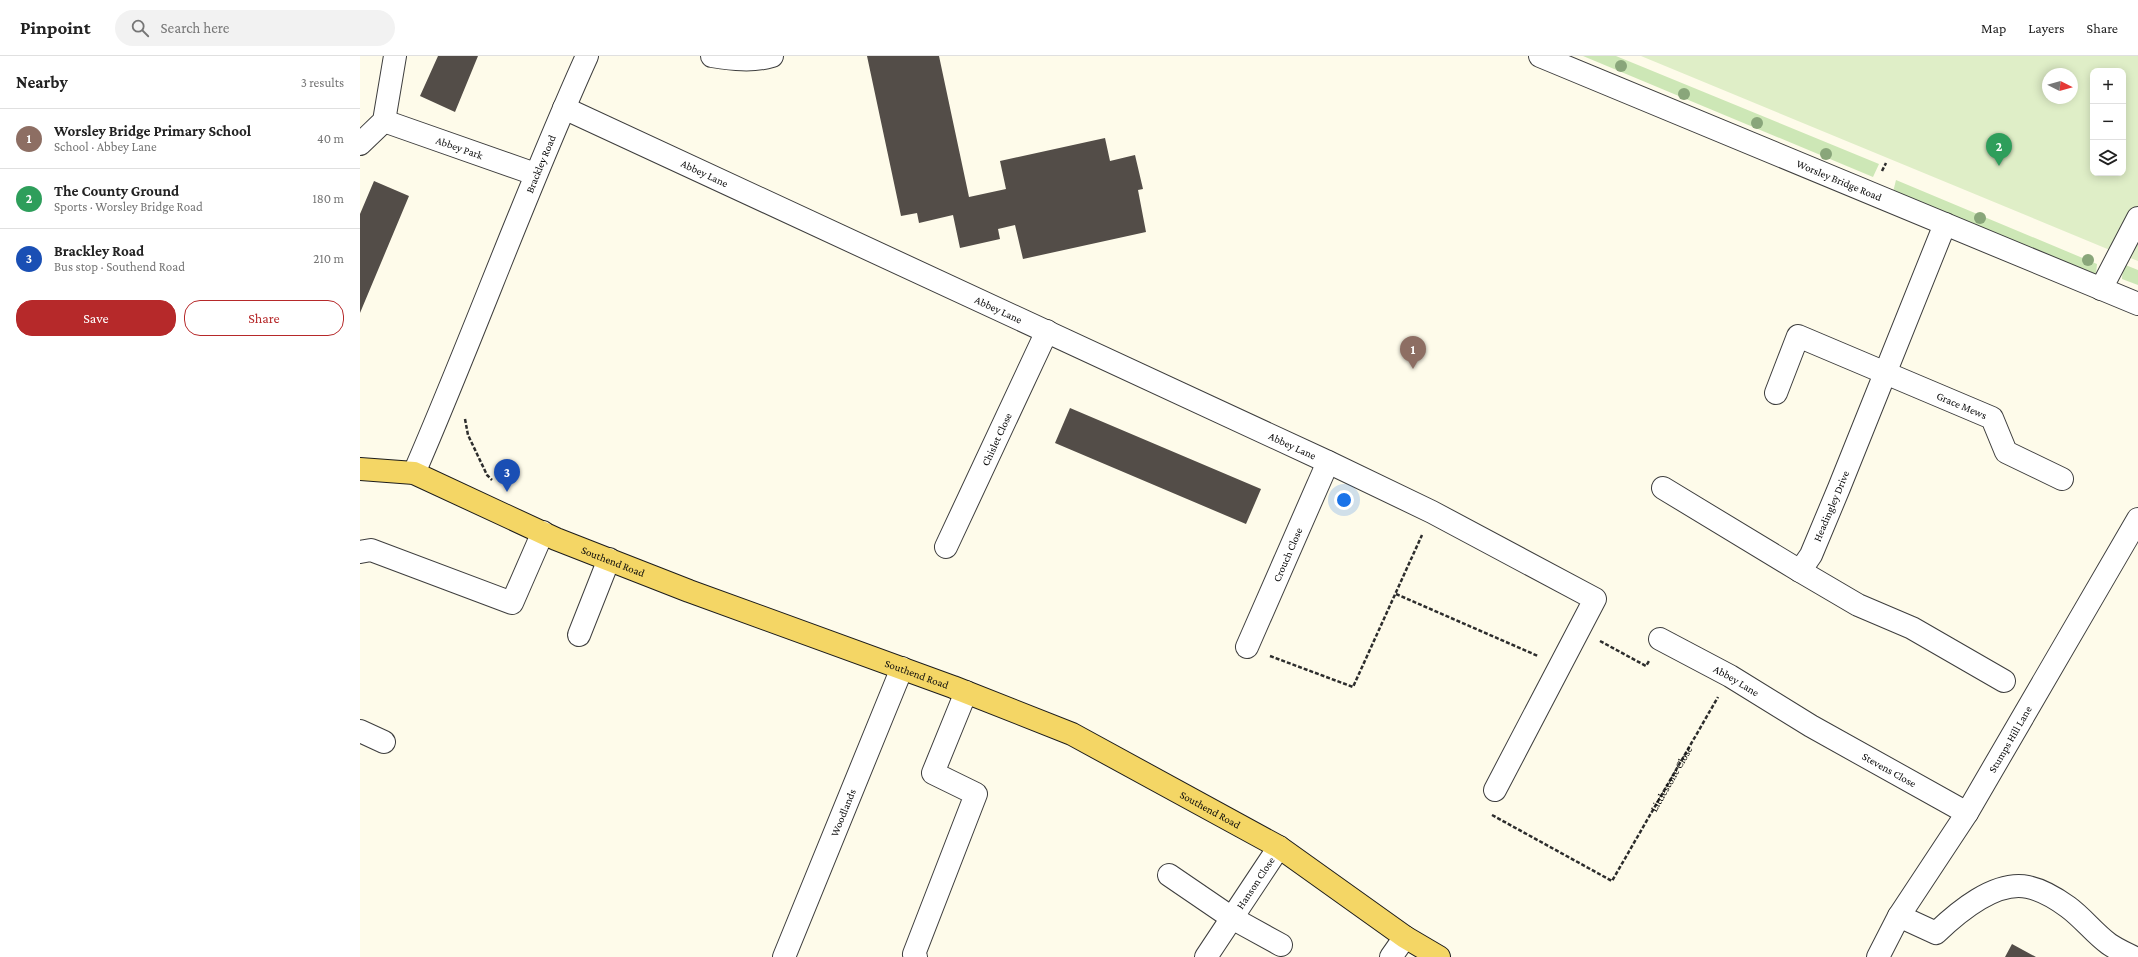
<!DOCTYPE html>
<html lang="en">
<head>
<meta charset="utf-8">
<style>
  :root { --surface:#fff; --page:#f2f2f2; --text:#222; --muted:#767676; --line:#e0e0e0; --accent:#b6292a }
  body { margin:0; font-family:"Crimson Pro",serif; background:var(--page); color:var(--text) }
  .controls { position:absolute; right:12px; top:12px; display:grid; overflow:hidden; border-radius:8px; box-shadow:0 2px 10px #0003 }
  .controls button { width:36px; height:36px; display:grid; place-items:center; padding:0; border:0; border-bottom:1px solid var(--line); background:var(--surface); color:var(--text); font:20px sans-serif }
  .compass { position:absolute; left:1682px; top:12px; width:36px; height:36px; border-radius:50%; background:var(--surface); box-shadow:0 2px 10px #0003; rotate:96deg }
  .you { position:absolute; left:984px; top:444px; width:14px; height:14px; margin:-10px; border:3px solid #fff; border-radius:50%; background:#1a73e8; box-shadow:0 0 0 6px #1a73e833 }
  .badge { display:grid; place-items:center; width:26px; height:26px; border-radius:50%; background:var(--accent); color:#fff; font-size:13px; font-weight:700 }
  .pin { position:absolute; translate:-50% -33px; filter:drop-shadow(0 1px 2px #0008) }
  .pin::after { content:''; position:absolute; top:21px; width:14px; height:12px; background:inherit; clip-path:polygon(0 0,100% 0,50% 100%) }
  .list { margin:0; padding:0; list-style:none }
  h2 { display:flex; justify-content:space-between; align-items:center; height:52px; margin:0; padding:0 16px; font-size:17px }
  h2 small { font-size:13px; font-weight:400; color:var(--muted) }
  .list li { display:grid; grid-template-columns:26px 1fr auto; gap:12px; align-items:center; box-sizing:border-box; height:60px; padding:0 16px; border-top:1px solid var(--line) }
  .list b { display:block; font-size:15px; white-space:nowrap }
  .list p { margin:0; font-size:13px; white-space:nowrap; color:var(--muted) }
  .list em { font-size:13px; font-style:normal; color:var(--muted) }
  .actions { display:flex; gap:8px; padding:12px 16px }
  .actions a { flex:1; padding:9px 0; border:1px solid var(--accent); border-radius:16px; text-align:center; font-size:14px; color:var(--accent) }
  .actions .main { background:var(--accent); color:#fff }
  .icon { flex:none; width:22px; height:22px; fill:none; stroke:currentColor; stroke-width:2; stroke-linecap:round; stroke-linejoin:round }
  .map { position:relative; flex:none; width:1778px; height:901px; overflow:hidden }
  header { display:flex; align-items:center; gap:24px; box-sizing:border-box; height:56px; padding:0 20px; background:var(--surface); border-bottom:1px solid var(--line) }
  header strong { font-size:19px }
  nav { display:flex; gap:22px; margin-inline-start:auto; font-size:14px }
  .search { width:280px; height:36px; background:var(--page); display:flex; align-items:center; gap:10px; box-sizing:border-box; padding:0 14px; border-radius:22px; color:var(--muted); font-size:15px }
  main { display:flex }
  aside { flex:1; background:var(--surface) }
  .map>svg:first-child { display:block }
  .green { fill:#cde7b6 }
  .pitch { fill:#dfeec7; fill-rule:evenodd }
  .building { fill:#534d48 }
  .lines { fill:none; stroke-linecap:round; stroke-linejoin:round }
  .minor-casing { stroke:#3e3e3e; stroke-width:24 }
  .major-casing { stroke:#1c1c1c; stroke-width:24 }
  .path { stroke:#2d2d2d; stroke-width:2.5; stroke-dasharray:4 2; stroke-linecap:butt }
  .minor { stroke:#fff; stroke-width:22 }
  .major { stroke:#f4d665; stroke-width:22 }
  .tree { fill:#89a67a }
  .labels { text-anchor:middle; stroke-width:4; stroke-linejoin:round; paint-order:stroke }
  .street-label { font-size:11px; fill:#0b0b0b; stroke:#fff }
</style>
</head>
<body>
<header>
<strong>Pinpoint</strong>
<div class="search"><svg class="icon" aria-label="search" viewBox="0 0 24 24"><circle cx="10" cy="10" r="6"/><path d="M15 15l6 6"/></svg>Search here</div>
<nav><a>Map</a><a>Layers</a><a>Share</a></nav>
</header>
<main>
<aside>
<h2>Nearby<small>3 results</small></h2>
<ul class="list">
<li><span class="badge" style="background:#8d6e63">1</span><div><b>Worsley Bridge Primary School</b><p>School · Abbey Lane</p></div><em>40 m</em></li>
<li><span class="badge" style="background:#2e9e5b">2</span><div><b>The County Ground</b><p>Sports · Worsley Bridge Road</p></div><em>180 m</em></li>
<li><span class="badge" style="background:#1a4fb4">3</span><div><b>Brackley Road</b><p>Bus stop · Southend Road</p></div><em>210 m</em></li>
</ul>
<div class="actions"><a class="main">Save</a><a>Share</a></div>
</aside>
<div class="map">
<svg width="1778" height="901" viewBox="0 0 1778 901">
  <rect width="100%" height="100%" fill="#fefbea"/>
  <path class="green" d="M1223,0H1256L1519,108L1513,121Z
    M1536,124L1737,208L1736,218L1533,136Z
    M1763,208L1778,214V229L1762,223Z"/>
  <path class="pitch" d="M1281,0H1778V205L1745,192ZM1733,15H1763V117H1733ZM1688,18H1712V42H1688Z"/>
  <path class="building" d="M78,0H118L95,56L60,40Z
    M507,0H579L609,141L646,133L640,105L745,82L750,105L775,99L783,133L778,134L786,176L663,203L655,169L638,173L640,183L600,192L593,159L559,167L557,157L541,160Z
    M14,125L49,140L0,257V158Z
    M710,352L901,433L886,468L695,387Z
    M1652,888L1676,901H1645Z"/>
  <g class="lines">
    <g class="minor-casing">
      <g id="minor">
        <path d="M352,0C372,3 392,6 412,0"/>
        <path id="s2" d="M1180,0L1778,248"/>
        <path id="s3" d="M204,52L968,406L1072,456L1235,543L1135,734"/>
        <path id="s4" d="M24,65L175,118"/>
        <path d="M0,88L24,65L35,0"/>
        <path d="M1585,168L1479,432L1451,499L1440,515L1498,549L1552,572L1644,625"/>
        <path d="M1741,233L1778,162"/>
        <path id="s5" d="M1416,337L1438,280L1632,362L1646,396L1702,423"/>
        <path id="s6" d="M54,417C114,279 165,137 227,0"/>
        <path d="M1303,432L1440,515"/>
        <path id="s7" d="M586,491L687,275"/>
        <path d="M0,496L11,494L152,547L183,476"/>
        <path d="M219,579L249,503"/>
        <path id="s8" d="M1300,583L1370,620L1451,670L1607,757"/>
        <path id="s9" d="M887,591L968,406"/>
        <path d="M0,675L24,686"/>
        <path d="M809,819L872,862L921,889"/>
        <path d="M1539,860L1576,877C1597,857 1635,824 1668,831C1682,834 1697,843 1708,851C1723,862 1734,877 1749,888C1756,893 1765,897 1773,901"/>
        <path id="s10" d="M424,901L542,612"/>
        <path d="M556,901L554,898L616,738L573,717L606,636"/>
        <path id="s11" d="M846,901L919,791"/>
        <path d="M1031,901L1045,881"/>
        <path id="s12" d="M1518,901L1539,860L1607,757L1778,463"/>
      </g>
    </g>
    <g class="major-casing">
      <g id="major">
        <path id="s13" d="M0,413L54,417L196,483L329,535L593,631L712,678L919,791L1045,881L1079,901"/>
      </g>
    </g>
    <g class="path">
      <path d="M1522,115L1526,107"/>
      <path d="M105,363L108,379L127,419L132,424"/>
      <path d="M1036,538L1178,600"/>
      <path d="M1240,585L1286,610L1289,605"/>
      <path d="M910,600L993,631L1062,479"/>
      <path id="s1" d="M1132,759L1252,825L1358,641"/>
    </g>
    <use href="#minor" class="minor"/>
    <use href="#major" class="major"/>
  </g>
  <g class="tree">
    <circle cx="1261" cy="10" r="6"/>
    <circle cx="1324" cy="38" r="6"/>
    <circle cx="1397" cy="67" r="6"/>
    <circle cx="1466" cy="98" r="6"/>
    <circle cx="1620" cy="162" r="6"/>
    <circle cx="1728" cy="204" r="6"/>
  </g>
  <g class="labels">
    <g class="street-label">
      <text dy="4" stroke="none"><textPath href="#s4" startOffset="80">Abbey Park</textPath></text>
      <text dy="4" stroke="none"><textPath href="#s6" startOffset="334">Brackley Road</textPath></text>
      <text dy="4" stroke="none"><textPath href="#s3" startOffset="155">Abbey Lane</textPath></text>
      <text dy="4" stroke="none"><textPath href="#s2" startOffset="324">Worsley Bridge Road</textPath></text>
      <text dy="4" stroke="none"><textPath href="#s3" startOffset="479">Abbey Lane</textPath></text>
      <text dy="4" stroke="none"><textPath href="#s5" startOffset="239">Grace Mews</textPath></text>
      <text dy="4" stroke="none"><textPath href="#s7" startOffset="119">Chislet Close</textPath></text>
      <text dy="4" stroke="none"><textPath href="#s3" startOffset="803">Abbey Lane</textPath></text>
      <text transform="translate(1471 450) rotate(-67)" y="4">Headingley Drive</text>
      <text dy="4" stroke="none"><textPath href="#s9" startOffset="101">Crouch Close</textPath></text>
      <text dy="4" stroke="none"><textPath href="#s13" startOffset="272">Southend Road</textPath></text>
      <text dy="4" stroke="none"><textPath href="#s13" startOffset="596">Southend Road</textPath></text>
      <text dy="4" stroke="none"><textPath href="#s8" startOffset="87">Abbey Lane</textPath></text>
      <text dy="4" stroke="none"><textPath href="#s12" startOffset="255">Stumps Hill Lane</textPath></text>
      <text dy="4" stroke="none"><textPath href="#s8" startOffset="264">Stevens Close</textPath></text>
      <text dy="4" stroke="none"><textPath href="#s1" startOffset="255">Littlestone Close</textPath></text>
      <text dy="4" stroke="none"><textPath href="#s13" startOffset="920">Southend Road</textPath></text>
      <text dy="4" stroke="none"><textPath href="#s10" startOffset="156">Woodlands</textPath></text>
      <text dy="4" stroke="none"><textPath href="#s11" startOffset="89">Hanson Close</textPath></text>
    </g>
  </g>
</svg>
<div class="controls">
<button>+</button>
<button>−</button>
<button><svg class="icon" aria-label="layers" viewBox="0 0 24 24"><path d="M12 4l9 5-9 5-9-5zM3 14l9 5 9-5"/></svg></button>
</div>
<svg class="compass" viewBox="-18 -18 36 36"><path d="M0-13l5 13h-10z" fill="#e53935"/><path d="M0 13l5-13h-10z" fill="#767676"/></svg>
<div class="you"></div>
<div class="pin badge" style="left:1053px;top:313px;background:#8d6e63">1</div>
<div class="pin badge" style="left:1639px;top:110px;background:#2e9e5b">2</div>
<div class="pin badge" style="left:147px;top:436px;background:#1a4fb4">3</div>
</div>
</main>
</body>
</html>
